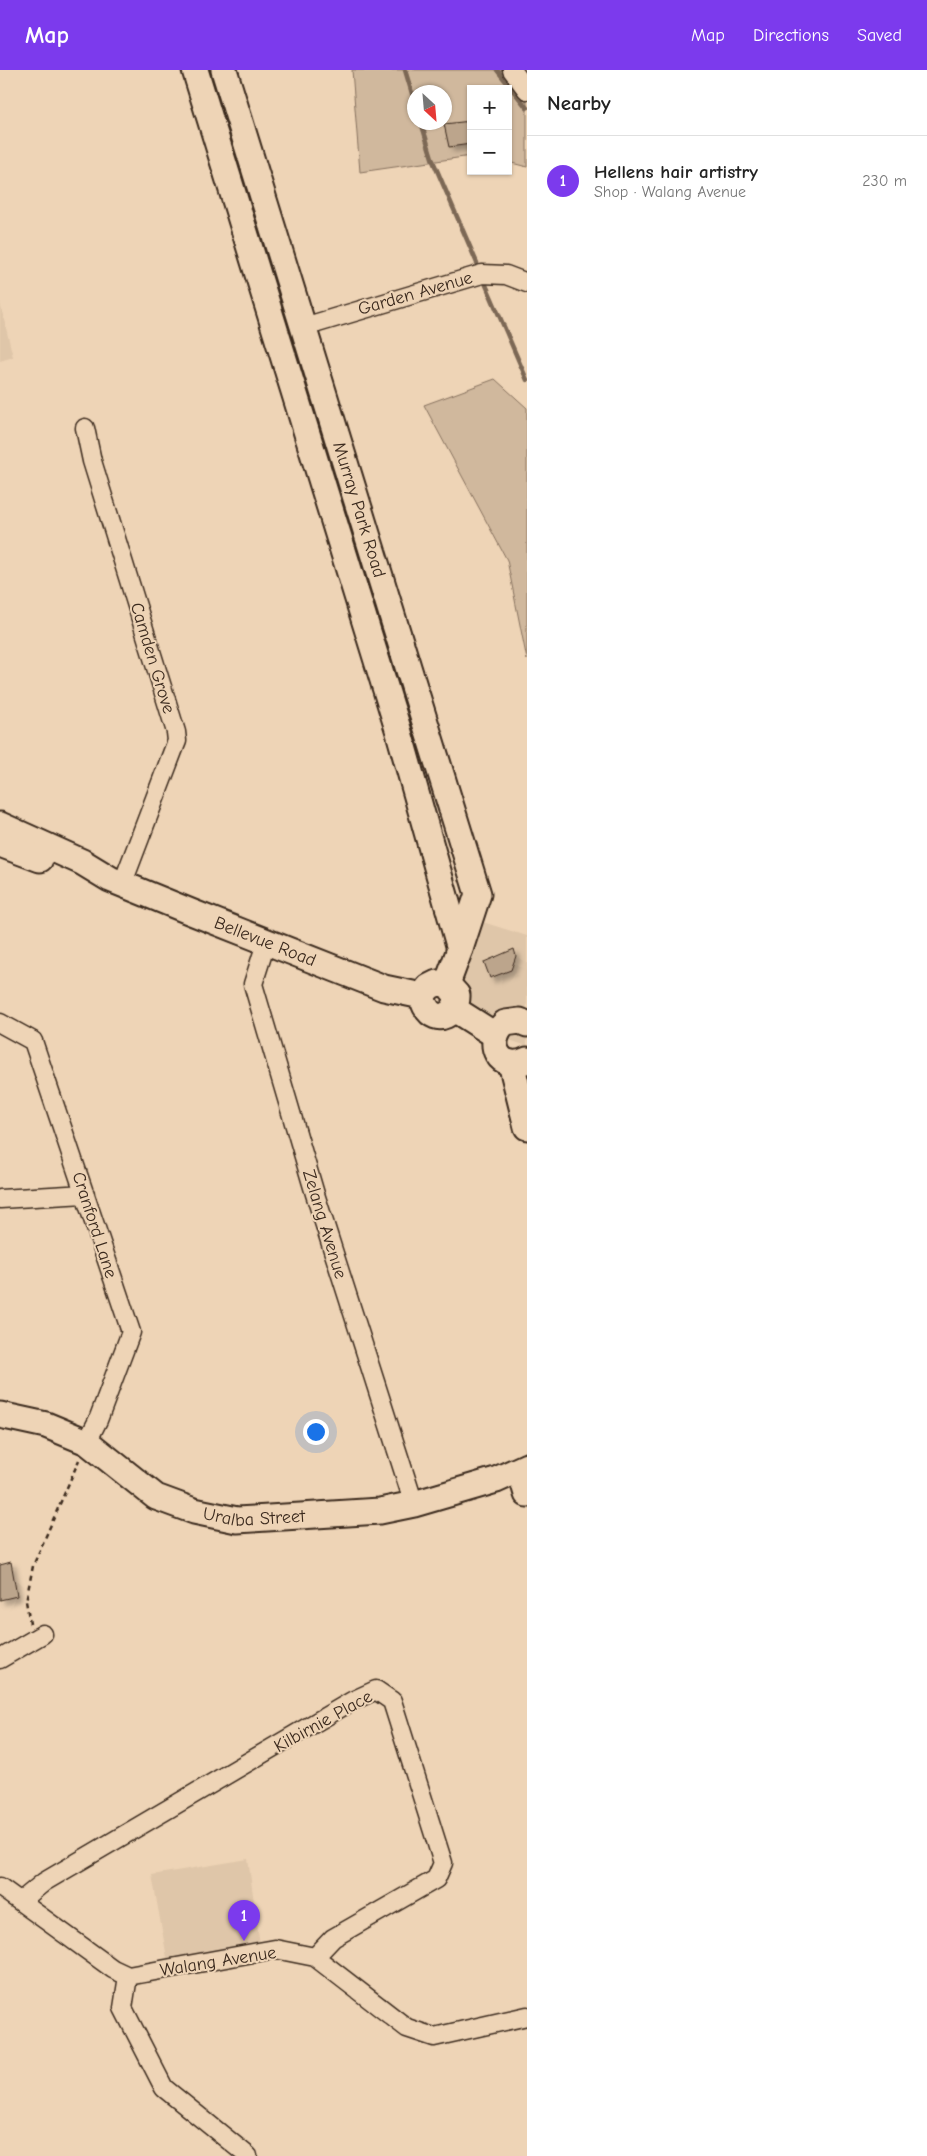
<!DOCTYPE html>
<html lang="en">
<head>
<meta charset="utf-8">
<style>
  :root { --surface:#fff; --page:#f6f6f6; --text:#222; --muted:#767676; --line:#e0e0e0; --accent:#7c3aed }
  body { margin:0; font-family:"Comic Neue",sans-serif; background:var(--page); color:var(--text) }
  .controls { position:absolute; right:15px; top:15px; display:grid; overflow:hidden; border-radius:0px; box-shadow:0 1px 4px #0004 }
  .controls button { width:45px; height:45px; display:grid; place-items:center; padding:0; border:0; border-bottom:1px solid var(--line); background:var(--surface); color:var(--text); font:25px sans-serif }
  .compass { position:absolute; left:407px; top:15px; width:45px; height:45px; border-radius:50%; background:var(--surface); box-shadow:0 1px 4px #0004; rotate:154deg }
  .you { position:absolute; left:315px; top:1361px; width:18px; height:18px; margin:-12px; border:4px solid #fff; border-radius:50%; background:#1a73e8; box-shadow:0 0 0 8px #1a73e833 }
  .badge { display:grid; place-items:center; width:32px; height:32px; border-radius:50%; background:var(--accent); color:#fff; font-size:16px; font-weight:700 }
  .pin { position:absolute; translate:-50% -41px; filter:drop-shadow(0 1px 2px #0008) }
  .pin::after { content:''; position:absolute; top:26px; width:18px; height:15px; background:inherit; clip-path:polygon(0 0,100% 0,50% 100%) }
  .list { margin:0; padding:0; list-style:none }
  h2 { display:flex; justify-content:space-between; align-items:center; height:65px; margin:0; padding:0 20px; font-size:21px }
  h2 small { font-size:16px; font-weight:400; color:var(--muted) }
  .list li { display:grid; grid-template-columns:32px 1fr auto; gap:15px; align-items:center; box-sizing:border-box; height:90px; padding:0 20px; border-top:1px solid var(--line) }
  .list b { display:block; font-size:19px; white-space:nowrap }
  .list p { margin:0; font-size:16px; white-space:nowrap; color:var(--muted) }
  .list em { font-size:16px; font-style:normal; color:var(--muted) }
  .map { position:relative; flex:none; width:527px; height:2086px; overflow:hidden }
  header { display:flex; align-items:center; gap:30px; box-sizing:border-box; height:70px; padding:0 25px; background:var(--accent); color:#fff }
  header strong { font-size:24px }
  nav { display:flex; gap:28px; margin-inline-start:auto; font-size:18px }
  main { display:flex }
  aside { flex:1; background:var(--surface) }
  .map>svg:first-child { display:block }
  .built { fill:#dfc6a9 }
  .green { fill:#d0b89d; stroke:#86715e; fill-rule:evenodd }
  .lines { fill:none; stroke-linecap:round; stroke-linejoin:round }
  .stream { stroke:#7c6855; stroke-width:4.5 }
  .building { fill:#bca58c; stroke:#3b2a1e; filter:url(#shadow) }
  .street-casing { stroke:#3b2a1e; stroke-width:21 }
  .secondary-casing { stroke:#3b2a1e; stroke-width:29 }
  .path { stroke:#3b2a1e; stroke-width:2.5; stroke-dasharray:5 4; stroke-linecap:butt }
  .street { stroke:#eed4b6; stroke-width:18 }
  .secondary { stroke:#eed4b6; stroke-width:25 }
  .labels { text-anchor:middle; stroke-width:4; stroke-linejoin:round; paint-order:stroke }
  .street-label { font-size:18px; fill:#3b2a1e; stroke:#eed4b6 }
</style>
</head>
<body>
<header>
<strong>Map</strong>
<nav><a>Map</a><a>Directions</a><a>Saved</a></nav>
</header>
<main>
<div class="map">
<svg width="527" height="2086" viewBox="0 0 527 2086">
  <defs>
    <filter id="shadow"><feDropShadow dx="4.5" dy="4.5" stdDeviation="2.5" flood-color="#0004"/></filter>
  </defs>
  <rect width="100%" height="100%" fill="#eed4b6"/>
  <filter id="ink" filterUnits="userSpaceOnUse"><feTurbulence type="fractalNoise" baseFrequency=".02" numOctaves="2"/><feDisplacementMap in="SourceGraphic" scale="10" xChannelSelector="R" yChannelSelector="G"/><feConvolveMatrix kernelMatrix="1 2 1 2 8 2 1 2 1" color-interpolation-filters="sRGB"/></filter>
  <g filter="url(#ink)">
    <path class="built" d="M0,233L13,287L0,291Z
      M470,848L527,866V976L495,965L454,939Z
      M248,1789L261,1882L169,1899L152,1805Z"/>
    <path class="green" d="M352,0H512L527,20V97L508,92V19H471V86L360,102ZM414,22H444V52H414Z
      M495,309L527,338V590L507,490L424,335Z"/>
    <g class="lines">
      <path class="stream" d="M405,0L414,30
        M497,0L527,38
        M421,52L433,91L477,193
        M486,215L527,310"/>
    </g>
    <path class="building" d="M471,51V74L449,77L444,54Z
      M514,879L516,886L511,900L490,908L484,892Z
      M11,1492L17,1526L0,1530V1495Z"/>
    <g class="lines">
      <g class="street-casing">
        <path id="street" d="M512,0L527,20
          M304,257L482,204L506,205L527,213
          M85,358L92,391L176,662L177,671L173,681L122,815
          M266,873L253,914L315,1124L414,1434
          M0,953L33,971L131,1262L98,1350L87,1372
          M0,1129L85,1124
          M0,1589L43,1564
          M0,1817L113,1899L128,1906L275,1879L315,1887L407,1958L434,1967L527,1946
          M21,1831L44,1812L352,1631L376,1620L392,1631L443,1793L436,1809L333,1868L315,1887
          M128,1906L123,1938L164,2018L248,2086"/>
      </g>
      <g class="secondary-casing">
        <g id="secondary">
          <path d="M195,0L398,659L460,879"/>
          <path id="s1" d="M224,0L478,824L460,879L447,914"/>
          <path id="s2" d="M0,755L82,792L110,809L191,842L384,918L422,926"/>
          <path d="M0,774L40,789"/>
          <path d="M437,913L447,914L457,925C458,944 436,956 426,937C424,934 423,929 422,926L429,917Z"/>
          <path d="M454,939L495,965"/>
          <path d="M527,954L520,951L505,953C483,973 500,1003 527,990"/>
          <path d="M511,993L527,1057"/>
          <path id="s3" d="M0,1345L46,1355L87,1372L156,1427L194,1441L237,1450L380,1441L414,1434L496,1410L527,1396"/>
          <path d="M520,1400L527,1424"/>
        </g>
      </g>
      <path class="path" d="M30,1554L26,1531L33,1496L79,1390"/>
      <use href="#street" class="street"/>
      <use href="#secondary" class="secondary"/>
    </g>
  </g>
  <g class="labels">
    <g class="street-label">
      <text transform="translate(415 223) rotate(-16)" y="6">Garden Avenue</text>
      <text dy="6" stroke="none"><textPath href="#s1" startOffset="460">Murray Park Road</textPath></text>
      <text transform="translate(153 588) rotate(73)" y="6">Camden Grove</text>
      <text dy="6" stroke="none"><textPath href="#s2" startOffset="290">Bellevue Road</textPath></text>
      <text transform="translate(325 1154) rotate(73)" y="6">Zelang Avenue</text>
      <text transform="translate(95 1155) rotate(72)" y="6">Cranford Lane</text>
      <text dy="6" stroke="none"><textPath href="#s3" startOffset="281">Uralba Street</textPath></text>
      <text transform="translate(323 1651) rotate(-29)" y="6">Kilbirnie Place</text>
      <text transform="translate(218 1891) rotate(-9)" y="6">Walang Avenue</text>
    </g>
  </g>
</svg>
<div class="controls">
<button>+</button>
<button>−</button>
</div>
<svg class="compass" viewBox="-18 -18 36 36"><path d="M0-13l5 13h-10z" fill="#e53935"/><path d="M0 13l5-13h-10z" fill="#767676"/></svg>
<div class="you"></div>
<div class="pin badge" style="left:244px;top:1871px">1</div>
</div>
<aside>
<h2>Nearby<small></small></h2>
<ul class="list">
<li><span class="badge">1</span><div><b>Hellens hair artistry</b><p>Shop · Walang Avenue</p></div><em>230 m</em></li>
</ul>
</aside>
</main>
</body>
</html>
